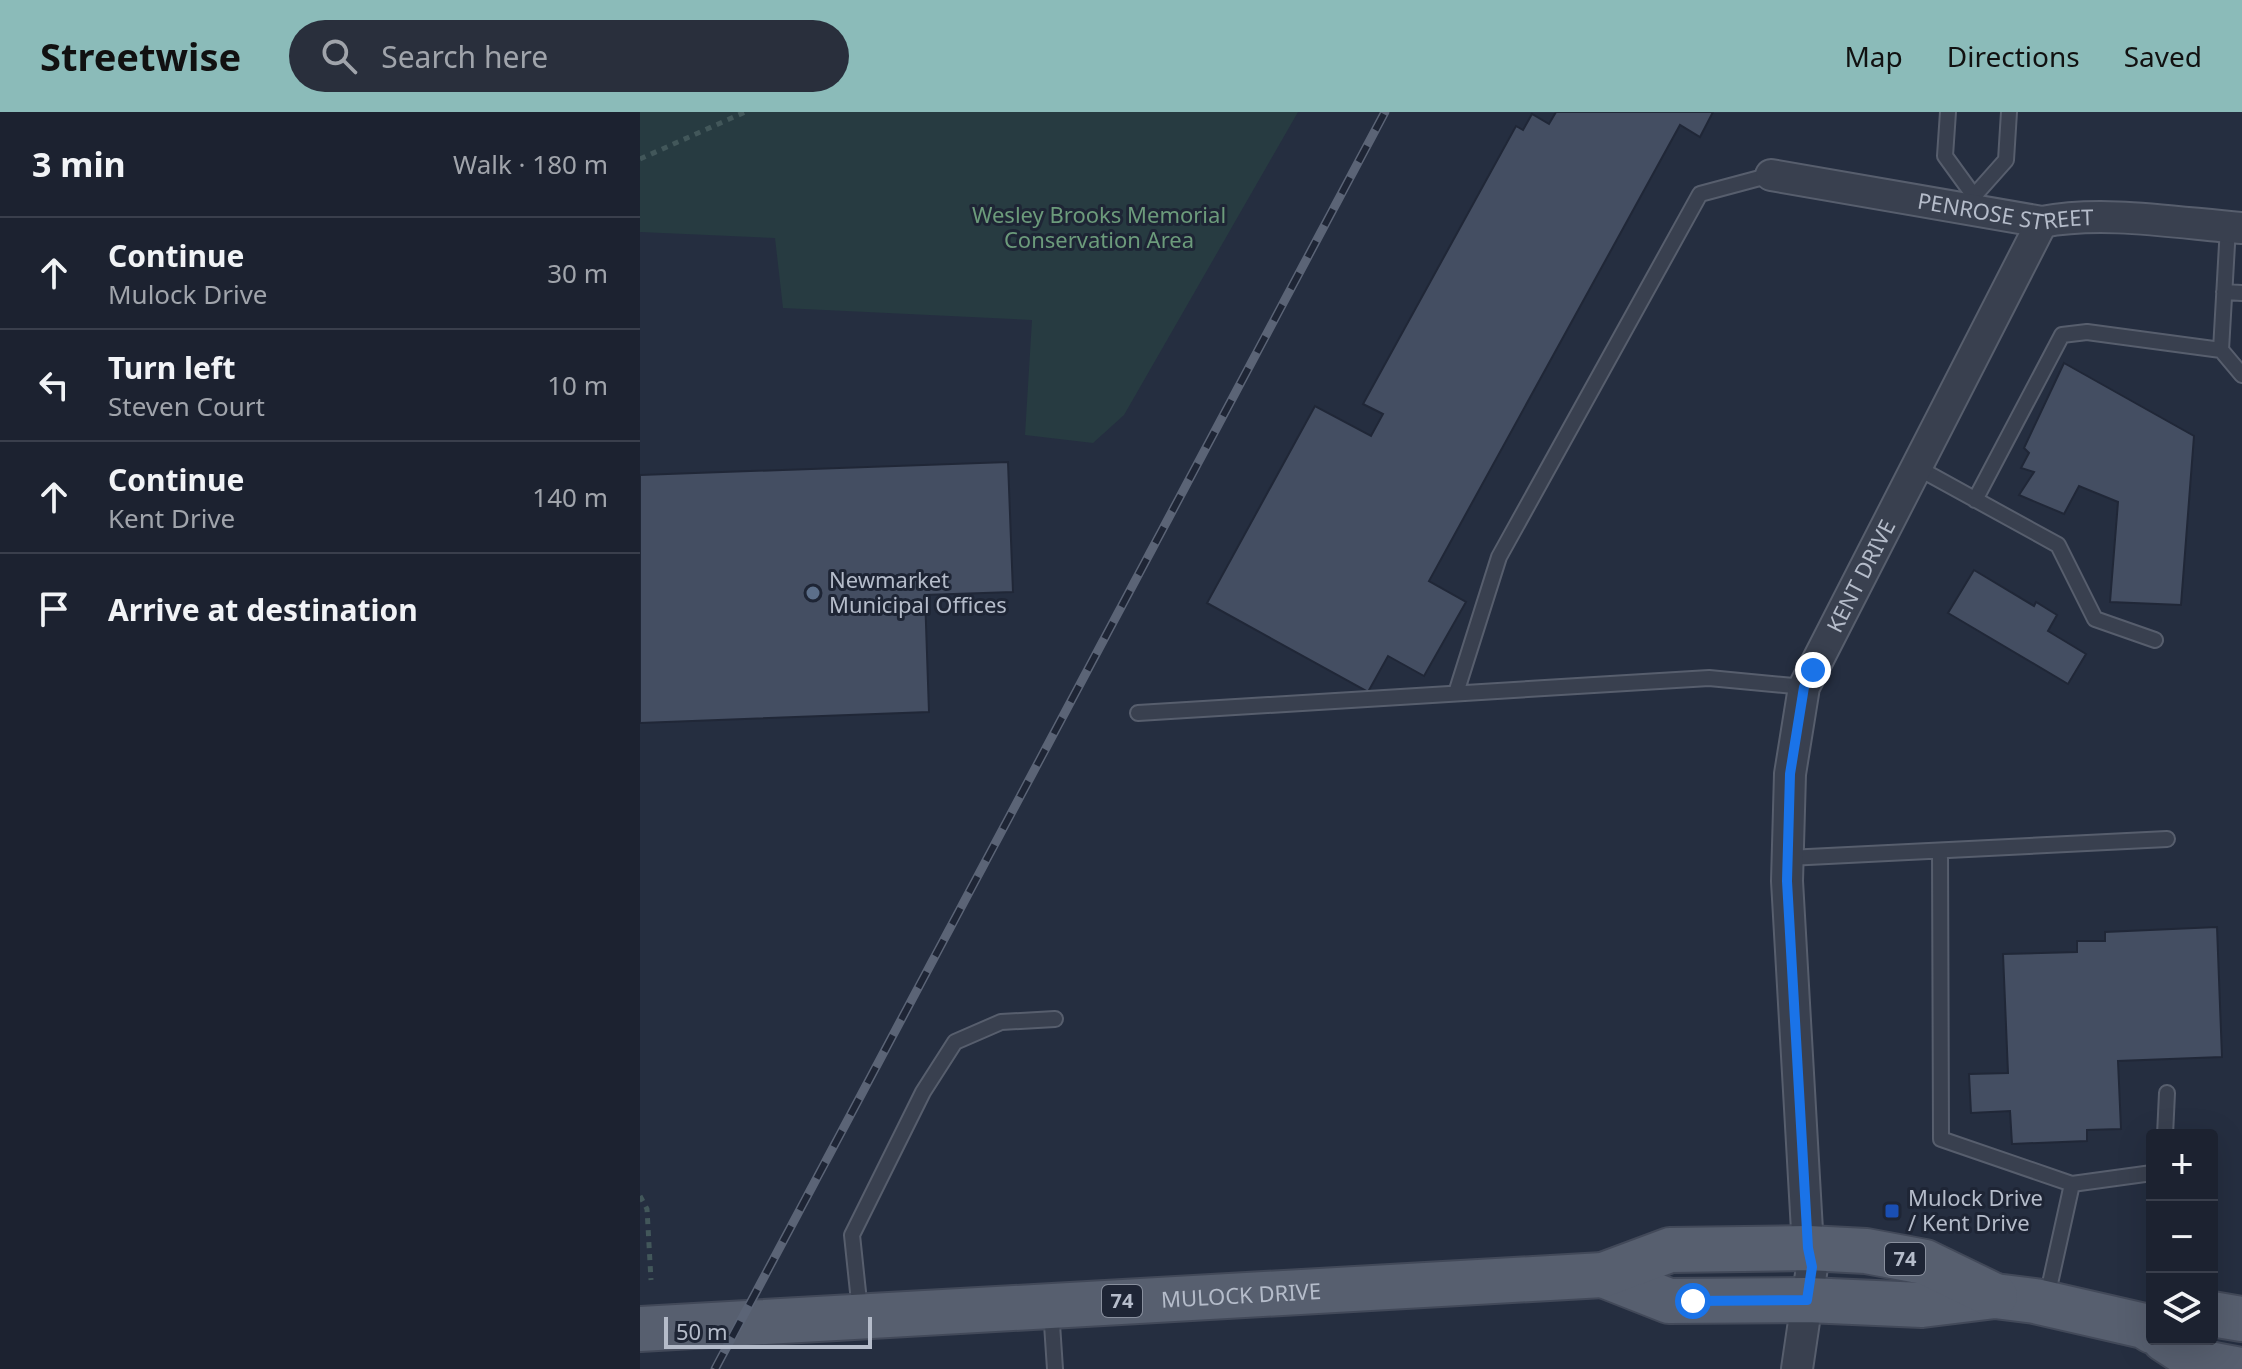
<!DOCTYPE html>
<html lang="en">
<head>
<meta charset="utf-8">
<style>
  :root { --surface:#1c2230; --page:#292f3c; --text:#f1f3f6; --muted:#a0a4ab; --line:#3a3f4c; --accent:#8bbbb9 }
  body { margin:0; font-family:"Noto Sans",sans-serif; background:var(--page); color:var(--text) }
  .controls { position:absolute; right:24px; bottom:24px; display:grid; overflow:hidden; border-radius:8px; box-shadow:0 8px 32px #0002 }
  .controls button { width:72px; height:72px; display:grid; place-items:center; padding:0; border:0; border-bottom:2px solid var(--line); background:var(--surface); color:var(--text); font:40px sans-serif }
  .scale { position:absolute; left:24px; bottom:20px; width:208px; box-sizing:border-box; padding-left:8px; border:4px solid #b5bcca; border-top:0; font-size:22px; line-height:28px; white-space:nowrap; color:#b5bcca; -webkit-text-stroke:6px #1e2535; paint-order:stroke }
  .stop { position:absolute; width:24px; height:24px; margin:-18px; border:6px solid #1a73e8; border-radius:50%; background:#fff }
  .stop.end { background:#1a73e8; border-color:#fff; box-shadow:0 2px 8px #0008 }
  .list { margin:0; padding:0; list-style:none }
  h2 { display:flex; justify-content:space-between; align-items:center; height:104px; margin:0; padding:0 32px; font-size:34px }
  h2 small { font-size:26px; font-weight:400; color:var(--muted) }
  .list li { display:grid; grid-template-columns:52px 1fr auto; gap:24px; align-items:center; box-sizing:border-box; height:112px; padding:0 32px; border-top:2px solid var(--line) }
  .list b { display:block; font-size:30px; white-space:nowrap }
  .list p { margin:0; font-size:26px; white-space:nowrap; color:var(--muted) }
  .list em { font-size:26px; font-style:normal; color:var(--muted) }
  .icon { flex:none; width:44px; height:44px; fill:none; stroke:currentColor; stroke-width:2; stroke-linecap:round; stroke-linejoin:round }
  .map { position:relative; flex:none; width:1602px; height:1257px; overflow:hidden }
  header { display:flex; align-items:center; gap:48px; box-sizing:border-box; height:112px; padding:0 40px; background:var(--accent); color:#111 }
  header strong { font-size:38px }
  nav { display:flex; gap:44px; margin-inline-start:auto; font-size:28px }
  .search { width:560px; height:72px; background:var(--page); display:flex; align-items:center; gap:20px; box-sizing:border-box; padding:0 28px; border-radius:44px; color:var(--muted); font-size:30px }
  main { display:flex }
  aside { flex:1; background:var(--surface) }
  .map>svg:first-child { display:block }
  .green { fill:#273b41 }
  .building { fill:#444e62; stroke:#202737; stroke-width:2 }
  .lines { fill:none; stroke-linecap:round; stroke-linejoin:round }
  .lane-casing { stroke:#575e6d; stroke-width:18 }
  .street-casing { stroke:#575e6d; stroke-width:34 }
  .primary-casing { stroke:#424959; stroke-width:48 }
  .path { stroke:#42575a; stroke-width:5; stroke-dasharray:6 6; stroke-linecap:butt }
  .lane { stroke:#39404f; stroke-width:14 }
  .street { stroke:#39404f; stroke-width:30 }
  .primary { stroke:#575f6f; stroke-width:44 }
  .rail-casing { stroke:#5b6476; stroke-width:9 }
  .rail { stroke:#1e2535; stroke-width:6; stroke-dasharray:18; stroke-linecap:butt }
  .route { stroke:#1a73e8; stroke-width:10 }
  .service-dot { fill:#5c6f8a; stroke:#1e2535; stroke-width:3 }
  .transit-dot { fill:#1a4fb4; stroke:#1e2535; stroke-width:3 }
  .labels { text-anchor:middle; stroke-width:6; stroke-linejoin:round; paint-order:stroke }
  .shield { fill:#1e2535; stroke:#888f9d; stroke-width:2 }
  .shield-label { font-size:20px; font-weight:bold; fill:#b5bcca }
  .street-label { font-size:22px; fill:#b5bcca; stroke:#1e2535 }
  .park-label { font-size:22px; fill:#6c9b7b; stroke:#1e2535 }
  .poi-label { font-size:22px; fill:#b5bcca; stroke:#1e2535; text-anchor:start }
</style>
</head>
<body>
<header>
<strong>Streetwise</strong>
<div class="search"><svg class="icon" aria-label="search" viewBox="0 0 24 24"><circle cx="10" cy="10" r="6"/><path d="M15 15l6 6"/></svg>Search here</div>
<nav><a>Map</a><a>Directions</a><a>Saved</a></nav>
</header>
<main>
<aside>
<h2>3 min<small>Walk · 180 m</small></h2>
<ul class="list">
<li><svg class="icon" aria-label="ahead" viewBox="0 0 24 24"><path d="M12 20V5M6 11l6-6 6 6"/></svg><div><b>Continue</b><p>Mulock Drive</p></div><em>30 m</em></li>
<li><svg class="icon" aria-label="left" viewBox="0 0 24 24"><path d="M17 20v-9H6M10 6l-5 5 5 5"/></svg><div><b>Turn left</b><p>Steven Court</p></div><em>10 m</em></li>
<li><svg class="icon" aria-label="ahead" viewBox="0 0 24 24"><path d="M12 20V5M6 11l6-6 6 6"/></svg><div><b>Continue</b><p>Kent Drive</p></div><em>140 m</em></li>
<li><svg class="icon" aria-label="arrive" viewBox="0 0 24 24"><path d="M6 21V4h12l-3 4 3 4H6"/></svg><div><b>Arrive at destination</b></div></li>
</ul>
</aside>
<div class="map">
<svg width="1602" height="1257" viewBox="0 0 1602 1257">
  <rect width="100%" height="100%" fill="#252e40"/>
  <path class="green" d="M0,0H658L484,303L453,331L385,323L392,208L143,196L135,126L0,120Z"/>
  <path class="building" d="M916,0H1073L1060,25L1040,13L789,469L826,490L784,564L748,544L728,580L567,491L675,294L731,324L743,302L723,292L876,14L883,18L892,2L909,12Z
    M1424,251L1554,324L1541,493L1470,490L1478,390L1439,374L1424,402L1379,383L1394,360L1381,356L1389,341L1384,336Z
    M368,350L373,480L285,483L289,600L0,611V363Z
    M1334,458L1394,494L1396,490L1417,503L1408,519L1446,542L1428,572L1308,501Z
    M1577,815L1582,945L1478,949L1481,1017L1447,1018V1029L1372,1032L1370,999L1331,1001L1329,962L1368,961L1363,842L1437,840V829H1465V820Z"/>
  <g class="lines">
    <g class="lane-casing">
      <path id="lane" d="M1308,0L1305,44L1334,84
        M1333,99L1334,84L1366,48L1369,0
        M1584,180L1602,181
        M1581,238L1602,263
        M1278,356L1418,433L1455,507L1515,528
        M1335,388L1422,223L1447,220L1581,238L1588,115
        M816,581L859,445L1060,82L1131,63
        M498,601L1069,566L1164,575
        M1300,739L1301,1027L1432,1072L1512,1061
        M1148,746L1527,727
        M1525,1023L1527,981
        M1407,1185L1432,1072
        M411,1197L415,1257
        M220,1199L212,1123L283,980L315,930L361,910L415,907"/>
    </g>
    <g class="street-casing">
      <g id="street">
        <path id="s1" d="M1131,63L1402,110C1464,98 1538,111 1602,116"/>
        <path id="s2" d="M1157,1257L1172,1155L1168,1136L1147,769L1150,662L1164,575L1402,110"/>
      </g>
    </g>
    <g class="primary-casing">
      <g id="primary">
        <path d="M963,1163L1029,1189L1167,1188L1282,1193L1355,1184L1395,1189L1504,1214L1512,1219"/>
        <path d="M1572,1202L1602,1207"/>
        <path id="s3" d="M0,1217L963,1163L1030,1138L1168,1136L1226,1139L1285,1150L1355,1184"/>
        <path d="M1524,1227L1559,1250L1596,1257"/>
      </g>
    </g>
    <path class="path" d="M0,47L105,0
      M0,1084L7,1097L11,1168"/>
    <use href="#lane" class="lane"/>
    <use href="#street" class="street"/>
    <use href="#primary" class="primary"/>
    <g class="rail-casing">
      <path id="rail" d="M75,1257L745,0"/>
    </g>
    <use href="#rail" class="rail"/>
  </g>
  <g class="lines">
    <path class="route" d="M1053,1189L1167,1188L1172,1155L1168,1136L1147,769L1150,662L1164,575L1173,558"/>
  </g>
  <circle class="service-dot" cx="173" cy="481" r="8"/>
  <rect class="transit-dot" x="1244" y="1091" width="16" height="16" rx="4"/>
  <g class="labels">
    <g class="shield">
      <rect x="1245" y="1131" width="40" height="32" rx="6"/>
      <rect x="462" y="1173" width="40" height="32" rx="6"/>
    </g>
    <g class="shield-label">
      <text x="1265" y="1154">74</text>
      <text x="482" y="1196">74</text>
    </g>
    <g class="street-label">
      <text dy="8" stroke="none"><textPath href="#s1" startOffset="238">PENROSE STREET</textPath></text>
      <text dy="8" stroke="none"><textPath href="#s2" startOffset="810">KENT DRIVE</textPath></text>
      <text dy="8" stroke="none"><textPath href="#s3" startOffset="602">MULOCK DRIVE</textPath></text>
    </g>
    <g class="park-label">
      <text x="459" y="111">Wesley Brooks Memorial<tspan x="459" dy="25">Conservation Area</tspan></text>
    </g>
    <g class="poi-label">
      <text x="189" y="476">Newmarket<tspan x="189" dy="25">Municipal Offices</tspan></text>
      <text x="1268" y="1094">Mulock Drive<tspan x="1268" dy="25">/ Kent Drive</tspan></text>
    </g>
  </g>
</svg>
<div class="controls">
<button>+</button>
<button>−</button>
<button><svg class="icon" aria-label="layers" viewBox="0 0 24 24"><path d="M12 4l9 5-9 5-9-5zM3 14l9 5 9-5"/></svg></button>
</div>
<div class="scale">50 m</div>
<div class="stop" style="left:1053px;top:1189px"></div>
<div class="stop end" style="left:1173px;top:558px"></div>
</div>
</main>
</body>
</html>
